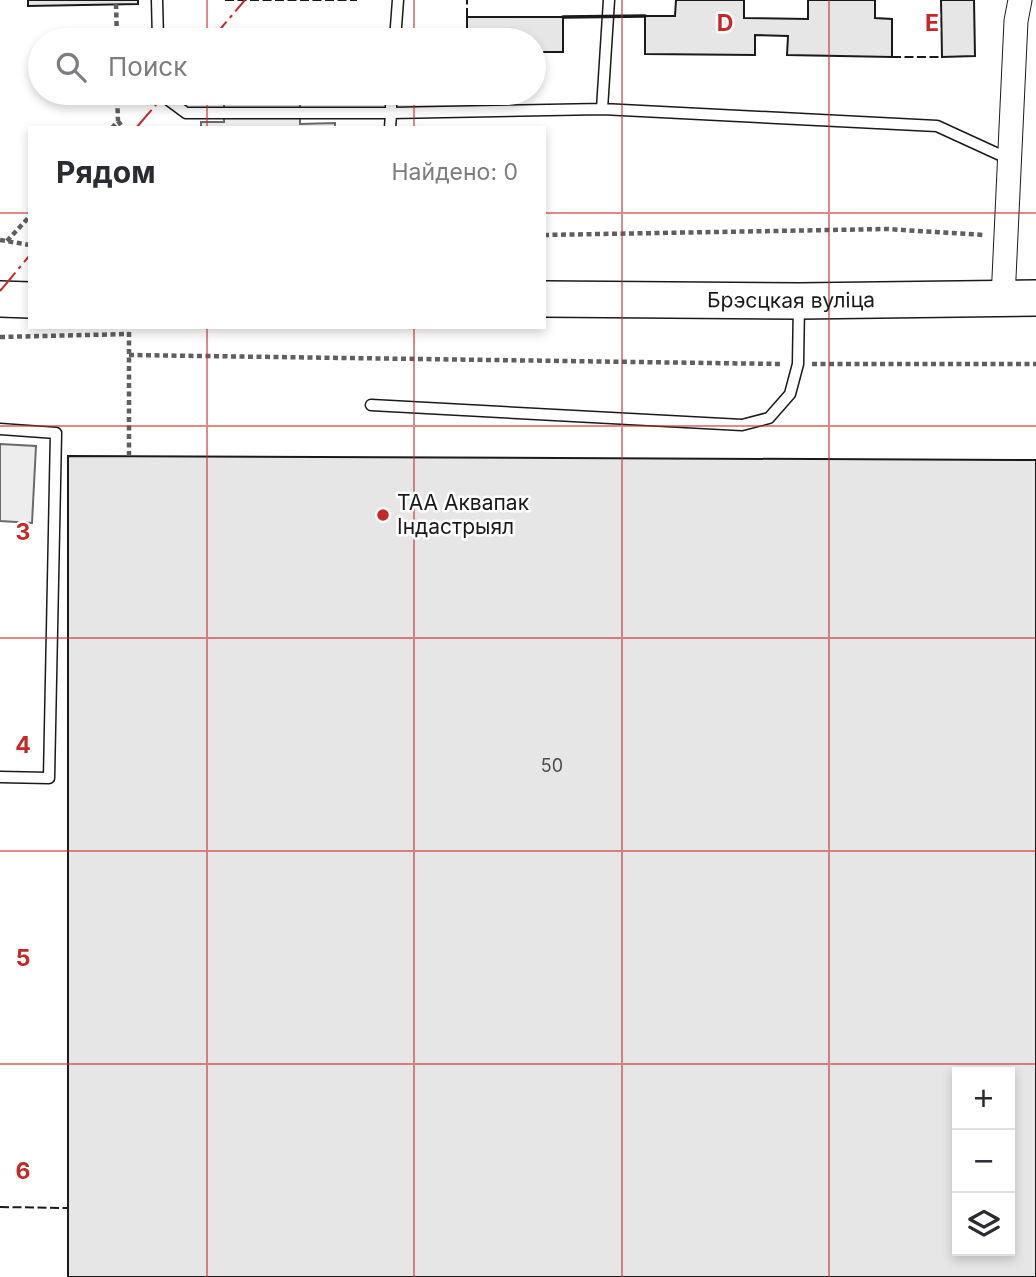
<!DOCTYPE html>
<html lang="ru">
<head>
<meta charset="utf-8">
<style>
  :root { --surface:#fff; --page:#f2f2f3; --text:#2b2b33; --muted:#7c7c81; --line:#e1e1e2 }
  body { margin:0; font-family:Inter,sans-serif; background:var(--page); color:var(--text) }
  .controls { position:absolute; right:21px; bottom:21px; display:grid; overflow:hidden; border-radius:0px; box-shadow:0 4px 10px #0003 }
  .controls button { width:63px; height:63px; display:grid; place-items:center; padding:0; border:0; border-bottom:2px solid var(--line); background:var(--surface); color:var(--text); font:35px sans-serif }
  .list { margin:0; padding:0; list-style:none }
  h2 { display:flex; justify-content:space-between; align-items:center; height:91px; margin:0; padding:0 28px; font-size:30px }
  h2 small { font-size:23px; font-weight:400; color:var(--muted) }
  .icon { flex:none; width:38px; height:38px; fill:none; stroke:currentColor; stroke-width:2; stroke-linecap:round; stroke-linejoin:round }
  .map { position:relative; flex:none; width:1036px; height:1277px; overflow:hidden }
  .search { position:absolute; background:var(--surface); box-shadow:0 4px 10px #0003; left:28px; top:28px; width:518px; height:77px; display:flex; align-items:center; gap:18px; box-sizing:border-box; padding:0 24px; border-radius:38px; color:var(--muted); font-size:26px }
  .panel { position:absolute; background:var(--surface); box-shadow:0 4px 10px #0003; left:28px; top:126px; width:518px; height:203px; border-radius:0px }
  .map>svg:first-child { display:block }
  .built { fill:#ededed; stroke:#6a6a6a; stroke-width:2 }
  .building { fill:#e6e6e6; stroke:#1a1a1a; stroke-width:2; fill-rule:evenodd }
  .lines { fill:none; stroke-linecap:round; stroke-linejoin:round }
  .service-casing { stroke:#1a1a1a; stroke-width:13 }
  .minor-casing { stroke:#1a1a1a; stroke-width:25 }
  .primary-casing { stroke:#1a1a1a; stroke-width:38 }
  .path { stroke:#5f5f5f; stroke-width:4.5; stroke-dasharray:5 3.5; stroke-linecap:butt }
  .service { stroke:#fff; stroke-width:10 }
  .minor { stroke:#fff; stroke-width:23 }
  .primary { stroke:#fff; stroke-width:35 }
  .fence { stroke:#1a1a1a; stroke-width:2; stroke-dasharray:9 3.5; stroke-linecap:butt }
  .wall { stroke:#1a1a1a; stroke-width:3.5 }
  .power { stroke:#c62828; stroke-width:2; stroke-dasharray:24 5 3.5 5; stroke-linecap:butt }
  .grid { fill:none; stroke:#c62828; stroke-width:2; stroke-opacity:0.55 }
  .poi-dot { fill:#c62828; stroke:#fff; stroke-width:2.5 }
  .labels { text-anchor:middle; stroke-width:5; stroke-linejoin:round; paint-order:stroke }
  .number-label { font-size:18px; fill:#4d4d4d }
  .street-label { font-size:21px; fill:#1a1a1a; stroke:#fff }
  .poi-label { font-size:21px; fill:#1a1a1a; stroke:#fff; text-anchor:start }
  .grid-label { font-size:23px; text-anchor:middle; font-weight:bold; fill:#c62828; stroke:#fff; stroke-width:5; stroke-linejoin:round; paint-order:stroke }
</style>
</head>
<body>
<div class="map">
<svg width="1036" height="1277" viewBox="0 0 1036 1277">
  <rect width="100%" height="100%" fill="#fff"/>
  <path class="built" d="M224,93H300V124L335,123V128H201V122H224Z
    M0,444L36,446L32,523L0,521Z"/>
  <path class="building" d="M28,0H138V4L28,6Z
    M676,0H744V18L808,19V0H875V18L892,19V57L787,55L788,36L755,35V55L645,54V16H675Z
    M941,0H974L975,56L942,57Z
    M467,17H563V52H534V40H467Z
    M68,456L1036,460V1277H68ZM957,1072H1010V1251H957Z"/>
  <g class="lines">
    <g class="service-casing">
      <path id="service" d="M157,0L158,40
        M395,40L398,0
        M159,93L186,113H391V93
        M602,109L609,0
        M390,128L391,113L602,109L937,126L1009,159
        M371,405L742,425L769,418L790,394L798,364L799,304
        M0,429L56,433L49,778L0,777"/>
    </g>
    <g class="minor-casing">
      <path id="minor" d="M1003,299L1016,21L1020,0"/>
    </g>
    <g class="primary-casing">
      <g id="primary">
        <path d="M0,299L30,300"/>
        <path id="s1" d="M544,299L799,301L1036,298"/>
      </g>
    </g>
    <path class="path" d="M116,4L117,40
      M118,121L123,128
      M112,128L118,121L117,93
      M544,235L887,229L984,235
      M0,240L30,245
      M7,241L30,216
      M0,337L129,334
      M129,355L782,364
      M812,364H1036
      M129,456V327"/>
    <use href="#service" class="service"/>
    <use href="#minor" class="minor"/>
    <use href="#primary" class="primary"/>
    <path class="fence" d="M225,0H357
      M467,17V0
      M892,57H942
      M0,1207L67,1208"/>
    <path class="wall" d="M563,17L645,16"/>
    <path class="power" d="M211,40L245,0
      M136,128L166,93
      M0,291L30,255"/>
  </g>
  <path class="grid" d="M207,0V40M414,0V40M622,0V1277M829,0V1277M207,93V128M414,93V128M0,213H30M544,213H1036M207,327V1277M414,327V1277M0,426H1036M0,638H1036M0,851H1036M0,1064H1036"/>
  <circle class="poi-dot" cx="383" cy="515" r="7"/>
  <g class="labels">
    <g class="number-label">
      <text x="552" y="772">50</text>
    </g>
    <g class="street-label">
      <text dy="7" stroke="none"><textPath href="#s1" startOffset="247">Брэсцкая вуліца</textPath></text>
    </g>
    <g class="poi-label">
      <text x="397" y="510">ТАА Аквапак<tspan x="397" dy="24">Індастрыял</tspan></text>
    </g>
  </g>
  <g class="grid-label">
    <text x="725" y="31">D</text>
    <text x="932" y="31">E</text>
    <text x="23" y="540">3</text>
    <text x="23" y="753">4</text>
    <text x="23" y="966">5</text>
    <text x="23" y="1179">6</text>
  </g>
</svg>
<div class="controls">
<button>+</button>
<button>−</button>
<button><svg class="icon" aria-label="layers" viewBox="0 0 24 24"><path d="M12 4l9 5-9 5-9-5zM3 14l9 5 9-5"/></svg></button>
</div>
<div class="search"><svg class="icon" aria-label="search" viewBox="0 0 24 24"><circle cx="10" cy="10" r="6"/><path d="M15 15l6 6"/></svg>Поиск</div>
<section class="panel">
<h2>Рядом<small>Найдено: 0</small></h2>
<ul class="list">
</ul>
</section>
</div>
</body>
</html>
